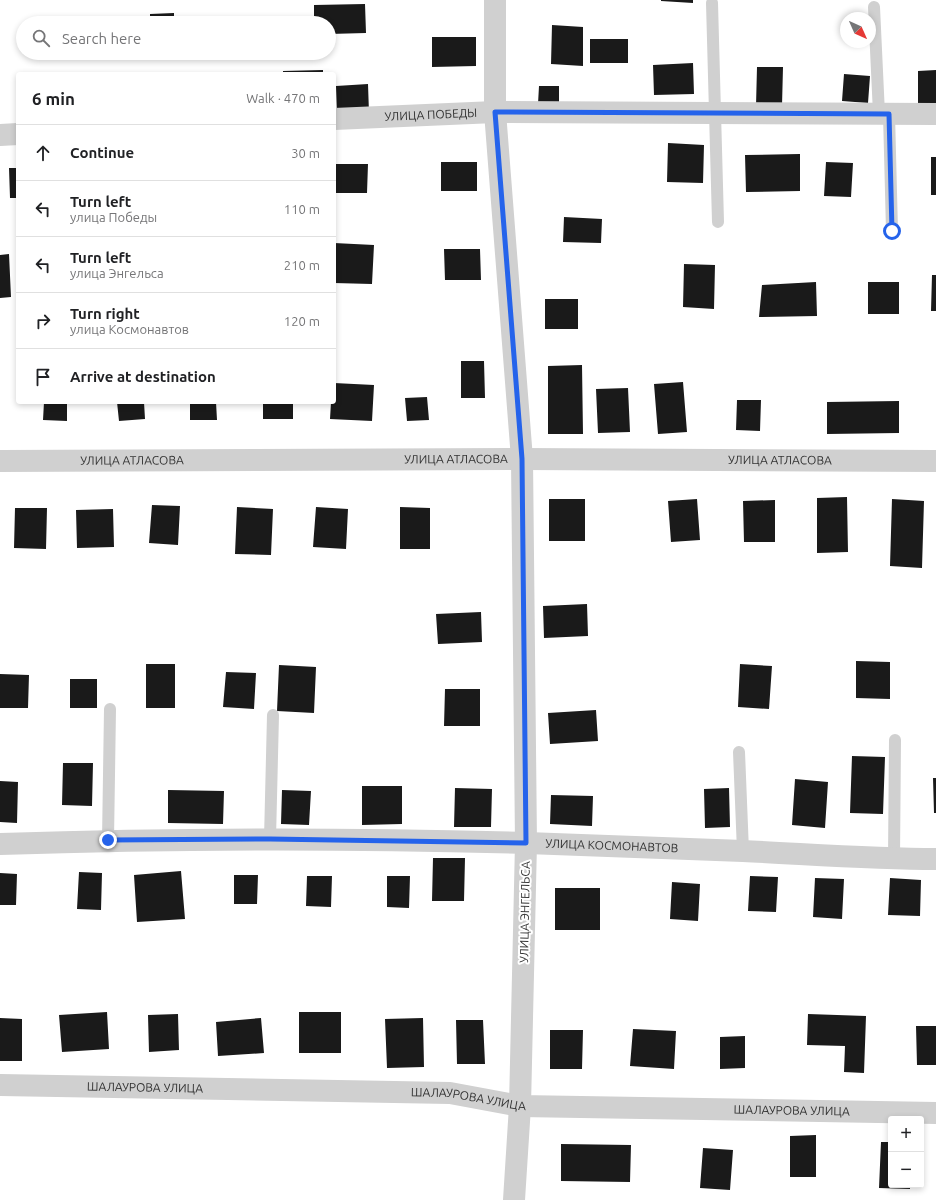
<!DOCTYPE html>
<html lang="en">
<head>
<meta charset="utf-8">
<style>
  :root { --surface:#fff; --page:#f2f2f2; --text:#202124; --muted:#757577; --line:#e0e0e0 }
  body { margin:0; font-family:Ubuntu,sans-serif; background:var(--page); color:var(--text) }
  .controls { position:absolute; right:12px; bottom:12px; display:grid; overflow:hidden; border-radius:4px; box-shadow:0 2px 6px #0003 }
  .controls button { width:36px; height:36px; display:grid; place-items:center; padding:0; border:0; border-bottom:1px solid var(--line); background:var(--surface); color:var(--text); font:20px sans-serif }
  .compass { position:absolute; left:840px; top:12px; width:36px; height:36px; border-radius:50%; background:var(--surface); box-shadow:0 2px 6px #0003; rotate:135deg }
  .stop { position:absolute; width:12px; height:12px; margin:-9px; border:3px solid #2563eb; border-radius:50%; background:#fff }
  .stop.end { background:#2563eb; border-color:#fff; box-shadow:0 1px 4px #0008 }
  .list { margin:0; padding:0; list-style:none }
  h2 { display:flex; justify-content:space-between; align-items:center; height:52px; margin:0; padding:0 16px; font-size:17px }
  h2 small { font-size:13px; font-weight:400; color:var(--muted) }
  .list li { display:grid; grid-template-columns:26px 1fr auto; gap:12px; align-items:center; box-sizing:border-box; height:56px; padding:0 16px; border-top:1px solid var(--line) }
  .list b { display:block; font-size:15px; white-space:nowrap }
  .list p { margin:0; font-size:13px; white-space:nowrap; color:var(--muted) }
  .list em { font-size:13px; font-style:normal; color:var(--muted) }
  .icon { flex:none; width:22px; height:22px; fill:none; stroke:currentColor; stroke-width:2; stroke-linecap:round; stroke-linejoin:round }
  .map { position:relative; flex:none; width:936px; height:1200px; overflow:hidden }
  .search { position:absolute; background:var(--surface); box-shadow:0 2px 6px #0003; left:16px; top:16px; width:320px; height:44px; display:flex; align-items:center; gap:10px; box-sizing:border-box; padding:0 14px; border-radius:22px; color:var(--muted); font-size:15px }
  .panel { position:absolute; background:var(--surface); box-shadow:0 2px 6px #0003; left:16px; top:72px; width:320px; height:332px; border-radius:4px }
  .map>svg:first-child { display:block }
  .building { fill:#1a1a1a }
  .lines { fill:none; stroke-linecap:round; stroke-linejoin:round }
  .lane { stroke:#d0d0d0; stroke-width:12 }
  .street { stroke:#d0d0d0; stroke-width:22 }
  .route { stroke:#2563eb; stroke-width:5 }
  .labels { text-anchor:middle; stroke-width:4; stroke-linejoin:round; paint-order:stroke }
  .street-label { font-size:12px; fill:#333; stroke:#fff }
</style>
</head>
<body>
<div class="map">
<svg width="936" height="1200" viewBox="0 0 936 1200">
  <rect width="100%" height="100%" fill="#fff"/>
  <path class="building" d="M661,0H693V3L661,1Z
    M365,4L366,33L329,34V23H314V5Z
    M174,13V23H150V14Z
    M552,25L583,27V66L551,64Z
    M432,37H476V66L432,67Z
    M590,39H628V63H590Z
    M693,63L694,94L654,95L653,65Z
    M757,67H783L782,106H756Z
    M323,70V74H283V71Z
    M936,70V105L918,106V71Z
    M844,74L870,76L868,103L842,101Z
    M368,84L369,113L337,114L336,86Z
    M539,86H559V104H538Z
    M668,143L704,145L703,183L667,182Z
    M800,154V191L746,192L745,155Z
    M931,157H936V195H931Z
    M441,162H477V191H441Z
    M826,162L853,163L851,197L824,196Z
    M334,164H368L367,193H334Z
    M9,168H18V198H10Z
    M564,217L602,219L601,243L563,242Z
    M334,243L374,245L372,284L334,283Z
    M444,249H480L481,280H445Z
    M9,254L11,297L0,298V255Z
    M684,264L715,265L714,309L683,307Z
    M932,275H936V311H931Z
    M816,282L817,316L759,317L762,285Z
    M868,282H899V314H868Z
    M545,299H578V329H545Z
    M461,361H484L485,398H461Z
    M582,365L583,434H548V366Z
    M683,382L687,432L658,434L654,384Z
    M334,383L374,385L372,421L330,419L331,402H334Z
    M628,388L630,432L598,433L596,389Z
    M427,397L429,420L407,421L405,398Z
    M737,400H761L760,431L736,430Z
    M899,401V433L827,434V402Z
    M44,402H67V421L43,420Z
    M117,402H144L145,419L119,421Z
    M190,402H216L217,420H190Z
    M263,402H293V419H263Z
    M847,497L848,552L817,553V498Z
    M549,499H585V541H549Z
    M697,499L700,540L671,542L668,501Z
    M892,499L924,501L922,568L890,566Z
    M775,500V542H744L743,501Z
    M152,505L180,506L178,545L149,543Z
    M237,507L273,509L271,555L235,554Z
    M316,507L348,509L346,549L313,547Z
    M400,507L430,508V549H400Z
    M15,508H47L46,549L14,548Z
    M113,509L114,547L77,548L76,510Z
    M587,604L588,636L544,638L543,606Z
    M481,612L482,642L438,644L436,614Z
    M856,661L890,662V699L856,698Z
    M146,664H175V708H146Z
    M740,664L772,666L769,709L738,707Z
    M279,665L316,667L314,713L277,711Z
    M226,672L256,673L254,709L223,707Z
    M0,674L29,675L28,708H0Z
    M70,679H97V708H70Z
    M445,689H480V726H444Z
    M596,710L598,741L550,744L548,713Z
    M852,756L885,757L883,814L850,813Z
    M63,763H93L92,806L62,805Z
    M933,778H936V813H934Z
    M795,779L828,782L825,828L792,825Z
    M0,781L18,782L17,823L0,822Z
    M362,786H402V824L362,825Z
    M455,788L492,789L491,827H454Z
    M729,788L730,827L705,828L704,789Z
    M168,790L224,791L223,824L168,823Z
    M282,790L311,791L309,825L281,824Z
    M551,795L593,796L592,826L550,824Z
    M433,858H465L464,901H432Z
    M181,871L185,919L137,922L134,875Z
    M79,872L102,873L101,910L77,909Z
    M0,873L17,874L16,905H0Z
    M234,875H258L257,904H234Z
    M307,876H332L331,907L306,906Z
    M387,876H410L409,908L387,907Z
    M750,876L778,877L776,912L748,911Z
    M815,878L844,879L842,919L813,917Z
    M890,878L921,880L920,916L888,915Z
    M672,882L700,884L698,921L670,919Z
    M555,888H600V930H555Z
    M107,1012L109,1049L62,1052L59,1015Z
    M299,1012H341V1053H299Z
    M178,1014L179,1050L149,1052L148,1015Z
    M808,1014L866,1016L864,1073L844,1072L845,1046L807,1045Z
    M0,1018L22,1019V1061H0Z
    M261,1018L264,1053L218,1056L216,1022Z
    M423,1018L424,1067L387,1068L385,1019Z
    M456,1020H483L485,1064H457Z
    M916,1026H936V1065H917Z
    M633,1029L676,1031L674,1069L630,1066Z
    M550,1030H583L582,1069H550Z
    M745,1036V1068L720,1069V1037Z
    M816,1135V1177H790V1136Z
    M881,1142H891V1185H910V1189L879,1188Z
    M561,1144L631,1145L630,1182L561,1181Z
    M703,1148L733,1150L730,1190L700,1188Z"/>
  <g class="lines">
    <path class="lane" d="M712,3L718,222
      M874,7L879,114
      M889,114L892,231
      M739,752L743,851
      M270,839L273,715
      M108,840L110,709
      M894,859L895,740"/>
    <g class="street">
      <path d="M495,0V112L522,459L526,843L520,1106L514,1200"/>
      <path id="s1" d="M334,119L495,112L936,114"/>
      <path d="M0,135L18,134"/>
      <path id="s2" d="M0,461L522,459L936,461"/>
      <path id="s3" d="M0,844C176,838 351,838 527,843C599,845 671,848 743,851C808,854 872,859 936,859"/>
      <path id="s4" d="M0,1085L450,1093L520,1106L936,1113"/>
    </g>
  </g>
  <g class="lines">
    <path class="route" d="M108,840L270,839L526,843L522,459L495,112L889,114L892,231"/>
  </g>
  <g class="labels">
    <g class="street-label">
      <text dy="4" stroke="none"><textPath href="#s1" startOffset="97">УЛИЦА ПОБЕДЫ</textPath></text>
      <text dy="4" stroke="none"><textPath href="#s2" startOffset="456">УЛИЦА АТЛАСОВА</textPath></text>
      <text dy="4" stroke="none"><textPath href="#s2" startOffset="132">УЛИЦА АТЛАСОВА</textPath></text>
      <text dy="4" stroke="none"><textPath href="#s2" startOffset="780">УЛИЦА АТЛАСОВА</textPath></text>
      <text dy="4" stroke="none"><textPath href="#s3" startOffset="612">УЛИЦА КОСМОНАВТОВ</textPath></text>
      <text transform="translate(525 912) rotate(-89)" y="4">УЛИЦА ЭНГЕЛЬСА</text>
      <text dy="4" stroke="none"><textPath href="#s4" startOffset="145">ШАЛАУРОВА УЛИЦА</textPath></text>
      <text dy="4" stroke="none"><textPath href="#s4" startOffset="469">ШАЛАУРОВА УЛИЦА</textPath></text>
      <text dy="4" stroke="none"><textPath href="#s4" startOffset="793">ШАЛАУРОВА УЛИЦА</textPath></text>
    </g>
  </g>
</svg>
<div class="controls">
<button>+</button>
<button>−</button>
</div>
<svg class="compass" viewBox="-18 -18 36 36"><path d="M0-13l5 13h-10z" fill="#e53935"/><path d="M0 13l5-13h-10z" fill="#757577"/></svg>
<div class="stop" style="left:892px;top:231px"></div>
<div class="stop end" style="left:108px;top:840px"></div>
<div class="search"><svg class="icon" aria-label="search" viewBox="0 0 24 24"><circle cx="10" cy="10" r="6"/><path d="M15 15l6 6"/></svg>Search here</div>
<section class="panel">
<h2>6 min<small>Walk · 470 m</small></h2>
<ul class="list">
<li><svg class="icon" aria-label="ahead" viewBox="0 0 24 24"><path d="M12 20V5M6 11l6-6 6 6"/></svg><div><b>Continue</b></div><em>30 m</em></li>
<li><svg class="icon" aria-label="left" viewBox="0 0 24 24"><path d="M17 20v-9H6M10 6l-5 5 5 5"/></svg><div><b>Turn left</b><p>улица Победы</p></div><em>110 m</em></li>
<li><svg class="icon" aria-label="left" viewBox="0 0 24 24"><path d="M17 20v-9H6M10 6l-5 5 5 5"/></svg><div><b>Turn left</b><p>улица Энгельса</p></div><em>210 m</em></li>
<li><svg class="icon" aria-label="right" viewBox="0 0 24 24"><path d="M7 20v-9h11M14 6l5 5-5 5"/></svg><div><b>Turn right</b><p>улица Космонавтов</p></div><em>120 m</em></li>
<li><svg class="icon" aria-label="arrive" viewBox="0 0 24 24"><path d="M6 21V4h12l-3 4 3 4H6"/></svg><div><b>Arrive at destination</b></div></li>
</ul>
</section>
</div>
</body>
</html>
